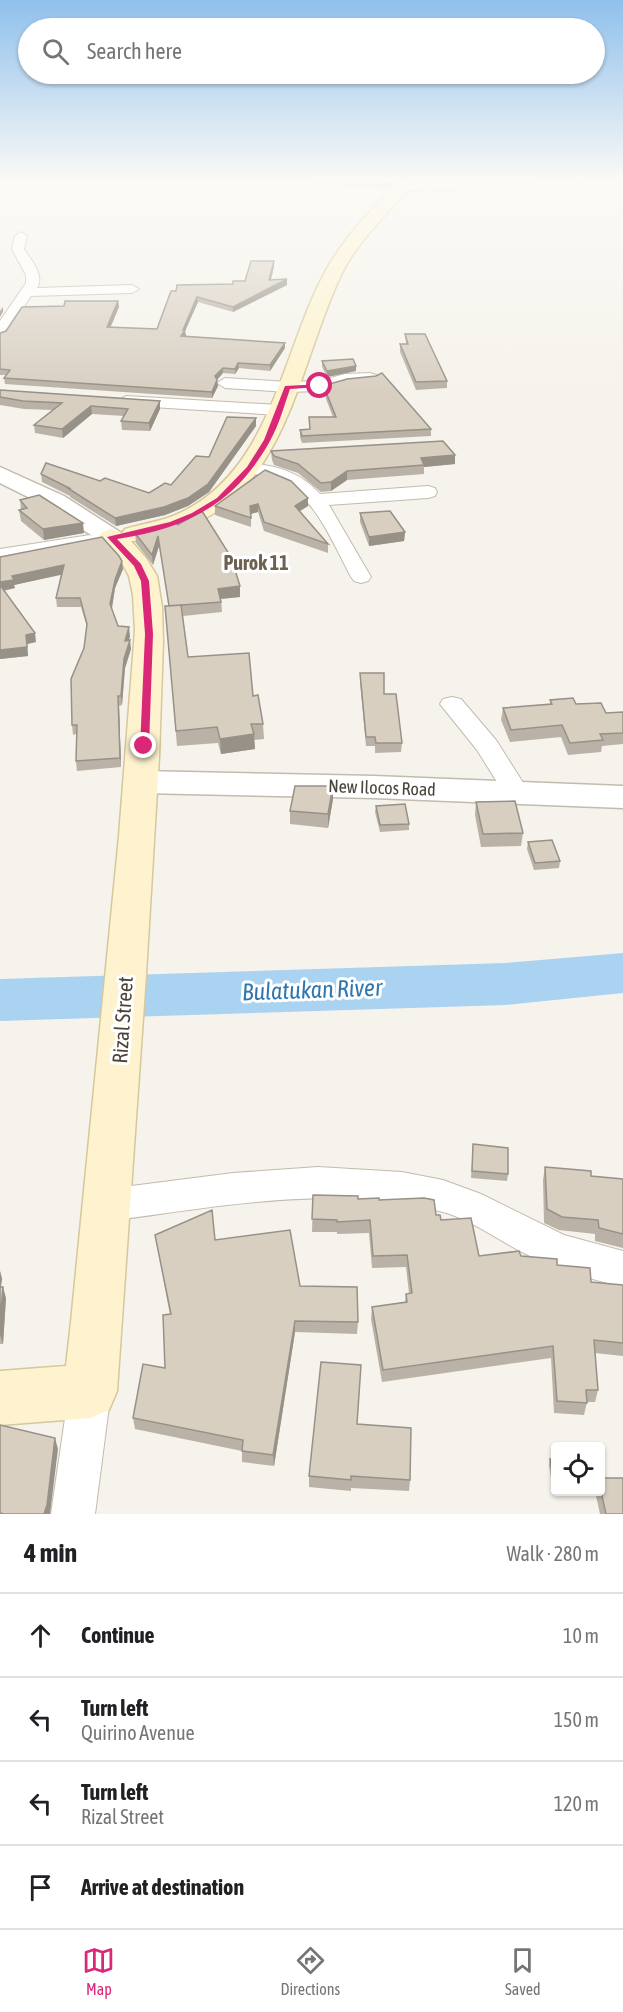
<!DOCTYPE html>
<html lang="en">
<head>
<meta charset="utf-8">
<style>
  :root { --surface:#fff; --page:#f2f2f2; --text:#202124; --muted:#757577; --line:#e0e0e0; --accent:#db2777 }
  body { margin:0; font-family:"Asap Condensed",sans-serif; background:var(--page); color:var(--text) }
  .controls { position:absolute; right:18px; bottom:18px; display:grid; overflow:hidden; border-radius:6px; box-shadow:0 2px 4px #0004 }
  .controls button { width:54px; height:54px; display:grid; place-items:center; padding:0; border:0; border-bottom:2px solid var(--line); background:var(--surface); color:var(--text); font:30px sans-serif }
  .stop { position:absolute; width:18px; height:18px; margin:-14px; border:4px solid #db2777; border-radius:50%; background:#fff }
  .stop.end { background:#db2777; border-color:#fff; box-shadow:0 2px 6px #0008 }
  .list { margin:0; padding:0; list-style:none }
  h2 { display:flex; justify-content:space-between; align-items:center; height:78px; margin:0; padding:0 24px; font-size:26px }
  h2 small { font-size:20px; font-weight:400; color:var(--muted) }
  .list li { display:grid; grid-template-columns:39px 1fr auto; gap:18px; align-items:center; box-sizing:border-box; height:84px; padding:0 24px; border-top:2px solid var(--line) }
  .list b { display:block; font-size:22px; white-space:nowrap }
  .list p { margin:0; font-size:20px; white-space:nowrap; color:var(--muted) }
  .list em { font-size:20px; font-style:normal; color:var(--muted) }
  .icon { flex:none; width:33px; height:33px; fill:none; stroke:currentColor; stroke-width:2; stroke-linecap:round; stroke-linejoin:round }
  .map { position:relative; flex:none; width:623px; height:1514px; overflow:hidden }
  .search { position:absolute; background:var(--surface); box-shadow:0 2px 4px #0004; left:18px; right:18px; top:18px; height:66px; display:flex; align-items:center; gap:15px; box-sizing:border-box; padding:0 21px; border-radius:33px; color:var(--muted); font-size:22px }
  .sheet { height:414px; background:var(--surface) }
  nav { display:flex; justify-content:space-around; align-items:center; box-sizing:border-box; height:84px; border-top:2px solid var(--line); background:var(--surface); font-size:16px; color:var(--muted) }
  nav a { display:grid; justify-items:center; gap:3px }
  nav .on { color:var(--accent) }
  .map>svg:first-child { display:block }
  .lines { fill:none; stroke-linecap:round; stroke-linejoin:round }
  .river { fill:#aad2f1; fill-rule:evenodd }
  .minor-casing { stroke:#c2bbae; stroke-width:2 }
  .tertiary-casing { stroke:#c2bbae; stroke-width:3 }
  .secondary-casing { stroke:#d5c89c; stroke-width:3 }
  .minor { fill:#fff; fill-rule:evenodd }
  .tertiary { fill:#fff; fill-rule:evenodd }
  .secondary { fill:#fef3ce; fill-rule:evenodd }
  .wall { fill:#bab2a6 }
  .shaded-wall { fill:#979187 }
  .building { fill:#d8cfc1; stroke:#979187; stroke-width:1.5 }
  .route { fill:#db2777 }
  .labels { text-anchor:middle; stroke-width:6; stroke-linejoin:round; paint-order:stroke }
  .street-label { font-size:18px; fill:#4b4439; stroke:#fff }
  .neighbourhood-label { font-size:20px; font-weight:bold; fill:#6d6251; stroke:#fff }
  .near-street-label { font-size:21px; fill:#4b4439; stroke:#fff }
  .near-water-label { font-size:24px; font-style:italic; fill:#3077af; stroke:#fff }
</style>
</head>
<body>
<div class="map">
<svg width="623" height="1514" viewBox="0 0 623 1514">
  <rect width="100%" height="100%" fill="#f6f3ec"/>
  <g class="lines">
    <path class="river" d="M623,953V993L505,1005L0,1021V979L505,963Z"/>
    <g class="minor-casing">
      <path id="minor" d="M476,183L480,184V188L401,191L395,188L401,185Z
        M21,232L27,236L24,249C31,260 45,275 37,288L132,285L139,289L132,293L31,296L5,335L0,336V321L26,283V275L12,249L15,236Z
        M370,373L376,375L378,378L376,381L346,384L320,391L288,392L225,388L217,383L225,378L288,382L319,381L345,374Z
        M126,396L279,405L287,410L279,415L120,405L118,401Z
        M249,463C278,466 300,472 320,494L428,486L435,488L437,492L435,496L428,498L329,505L371,577L368,581L361,583L354,581L351,577C333,544 316,497 279,480C268,475 255,475 243,472L240,468L243,464Z
        M90,535L97,537L100,541L97,545L0,561V549Z
        M452,697L461,699L496,740L529,792L525,798L516,800L507,798L477,750L440,704L443,699Z
        M318,1167L402,1172L443,1180L481,1194L564,1235L623,1251V1287C591,1279 558,1270 528,1255C500,1242 473,1220 443,1212C333,1183 218,1207 108,1221L95,1217L90,1205L95,1193L108,1189L233,1173Z
        M90,1370L105,1376L111,1391L95,1514H51L69,1391L75,1376Z"/>
    </g>
    <g class="tertiary-casing">
      <path id="tertiary" d="M0,467L64,496L120,532L124,537L120,542L111,545L102,542L46,506L0,483Z
        M141,771L374,776L623,786V808L374,798L141,793L129,790L124,782L129,774Z"/>
    </g>
    <g class="secondary-casing">
      <path id="secondary" d="M400,180H415C391,212 360,237 342,273C297,366 287,501 171,532C159,535 143,542 131,541L146,558L157,576L162,607L163,642L159,757L146,975L117,1391L109,1410L90,1418L0,1425V1371L66,1366L71,1322L119,836L135,630L133,595L129,576L122,563L98,537L102,532L111,529L122,533L125,529C141,524 158,522 173,516C271,476 281,353 325,272C344,237 373,208 400,180Z"/>
    </g>
    <use href="#minor" class="minor"/>
    <use href="#tertiary" class="tertiary"/>
    <use href="#secondary" class="secondary"/>
  </g>
  <path class="wall" d="M316,180H398L390,188L316,185Z
    M416,180H531V186L482,185L476,181L416,182Z
    M569,180H623V181L570,182Z
    M274,267L271,280L287,279V285L233,312L198,302L185,331L186,336L285,348L270,371L239,368L235,374L223,373L217,380L218,386L212,398L5,384L4,378L6,375H0V333L64,306L118,301L119,307L110,328L157,329L176,291L233,284L245,281Z
    M405,334L447,381V388L416,390L400,352V344H406Z
    M322,361L356,366V371L327,377L322,367Z
    M326,385L431,429V436L302,443L300,437V430L310,429L333,417L326,399Z
    M0,390L160,409L150,431L122,430L121,421L124,416L92,414L63,438L35,433L34,425L52,410L24,409L0,405Z
    M256,418V426L209,492L188,506L165,515L116,526L70,497V496L42,482L41,474L100,481L149,493L171,485L209,457Z
    M271,451L455,464L424,467V474L347,480L331,491L321,492L298,473L274,465L272,460Z
    M308,498V506L300,511L328,544V553L264,531L258,512L251,514V527L215,515V506Z
    M20,500L84,533L44,540L21,521L19,510H21Z
    M360,513L405,532L404,541L369,546L360,522Z
    M179,522V524L240,586V597L221,599L222,612L183,616L188,657L253,696L263,724L264,739L254,740L255,749L221,754L218,743L177,746L165,606H169L159,546L153,565L136,543L135,533Z
    M0,557L123,569L115,588L112,609L118,626L130,636L129,641L131,649L125,668L122,705L119,706L121,767L77,771L76,761V734L73,735L72,725L87,627L81,607H57L56,598L61,574L14,585L15,588L4,591L36,642L27,644L28,656L0,659Z
    M360,673L384,694L402,743L401,752L375,753V746H366L360,682Z
    M550,700L576,704L606,713L623,712V744L602,746L601,752L568,755L561,737L510,742L501,720L503,708L550,704Z
    M333,786V799L328,828L290,824V811Z
    M476,802L523,833L521,846L481,847L475,815Z
    M376,806L409,824V830L380,832L375,812Z
    M528,842L560,861L559,868L534,870L527,849Z
    M473,1144L508,1174L507,1181L471,1178Z
    M545,1167L591,1176L623,1179V1248L595,1241V1234L559,1230L544,1223L543,1180Z
    M313,1195L379,1200L436,1215L441,1220L479,1256H521L557,1265L591,1282L623,1285V1356L595,1353L598,1390L595,1402H587L584,1415L554,1413L551,1358L382,1382L371,1319L372,1307L405,1302L406,1294L409,1293L406,1267L372,1268L369,1233L337,1234V1232H312Z
    M155,1235L215,1240L300,1286L358,1322L357,1334L295,1332L274,1466L242,1462V1451L135,1429L133,1418L165,1368L170,1315Z
    M0,1271L2,1279L1,1287L6,1298L3,1344H0Z
    M357,1424L410,1480L409,1491L351,1488V1491L309,1487V1476Z
    M550,1459H555V1491H588L587,1496H554L549,1465Z
    M600,1478L623,1514H600L595,1491H600Z"/>
  <path class="shaded-wall" d="M392,180H398L390,188V183Z
    M274,261V267L269,285V280Z
    M287,279V285L233,312V307Z
    M197,297L198,302L185,331L186,336H181Z
    M118,301L119,307L108,333L107,327Z
    M3,307V312L0,317V311Z
    M285,343V348L270,371V365Z
    M238,363L239,368L235,374V369Z
    M356,366V371L327,377V371Z
    M223,368V373L215,382V376Z
    M217,380L218,386L212,398V392Z
    M160,401V409L150,431L149,423Z
    M91,406L92,414L63,438L62,429Z
    M256,418V426L209,492L188,506L165,515L116,526L115,518L164,507Z
    M455,455V464L424,467V465L421,458Z
    M347,471V480L331,491V482Z
    M308,498V506L295,514V506Z
    M258,504V512L250,514V506Z
    M83,523L84,533L44,540L43,529Z
    M405,532L404,541L369,546V537Z
    M158,536L159,546L153,565L152,555Z
    M122,561L123,569L115,588L111,613L110,604L115,580Z
    M64,565L65,574L14,585L15,588L0,591V582L12,576Z
    M240,586V597L219,599L218,589Z
    M129,627L130,636L126,650L125,641Z
    M35,633L36,642L27,644L28,656L0,659V650L26,635Z
    M130,640L131,649L125,668L122,705L121,696L124,659Z
    M118,696L119,706L121,767L120,758Z
    M254,734L255,749L221,754L220,739Z
    M333,786V799L328,828V814Z
    M0,1271L2,1279L0,1291Z
    M3,1287L6,1298L3,1344L0,1335V1323Z
    M295,1321V1332L274,1466L273,1455Z
    M55,1438L58,1449L50,1514H44Z"/>
  <path class="building" d="M319,180H392L390,183Z
    M499,180H531V181Z
    M251,261H274L269,280L287,279L233,307L197,297L183,330H185L181,336L285,343L270,365L238,363L235,369L223,368L215,376L217,380L212,392L4,378L10,370L0,369V333L6,331L22,307L64,306L65,301H118L107,327L157,329L171,291H176L177,285L233,284V281H245Z
    M405,334H425L447,381L416,382L400,344H408Z
    M353,359L356,366L327,371L322,361Z
    M382,373L431,429L302,436L300,430L310,429L309,417H336L326,392H329L326,385L347,379L376,376Z
    M0,390L160,401L149,423L121,421L128,409L91,406L62,429L34,425L62,403L23,401L0,397Z
    M227,417L256,418L208,484L188,498L164,507L115,518L69,489H71L41,474L46,463L100,481L105,478L149,493L165,483L171,485L196,456L209,457Z
    M443,441L455,455L421,458L424,465L347,471L331,482L321,483L298,464L274,456L271,451Z
    M265,470L291,481L308,498L295,506L328,544L264,522L258,504L250,506L251,518L215,506Z
    M39,495L83,523L43,529L19,510L27,508L20,500Z
    M202,511L231,557L240,586L218,589L221,602L169,606L158,536L152,555L135,533L179,522L177,525Z
    M390,511L405,532L369,537L360,513Z
    M102,537L119,556L122,561L115,580L110,604L118,626L129,627L125,641L130,640L124,659L121,696H118L120,758L76,761L77,725H72L71,679L84,648L87,624L80,598H56L64,565L12,576L14,580L0,582V557Z
    M0,585L35,633L26,635L27,647L0,650Z
    M181,605L188,657L249,653L253,696L258,695L263,724H251L254,734L220,739L217,727L176,731L165,606Z
    M360,673H384V694H396L402,743H376L375,737H366Z
    M573,698L576,704L601,703L606,713L623,712V733L600,734L603,740L570,743L562,725L511,730L503,708L552,704L550,700Z
    M295,786H333L328,814L290,811Z
    M515,801L523,833L483,834L476,802Z
    M405,804L409,824L380,825L376,806Z
    M552,840L560,861L535,863L528,842Z
    M473,1144L508,1148V1174L472,1171Z
    M545,1167L591,1171V1176L623,1179V1234L599,1228L598,1220L562,1217L547,1209Z
    M313,1195L358,1196V1199L379,1198V1200L424,1198L434,1200L436,1215H440L441,1220L471,1218L479,1256L519,1251L521,1256L557,1259V1265L590,1268L591,1282L623,1285V1343L594,1340L598,1390H586L587,1403L557,1401L553,1346L383,1370L372,1307L407,1302L406,1294L412,1293L407,1255L373,1256L370,1220L337,1222V1220L312,1219Z
    M212,1210L215,1240L290,1230L300,1286L357,1287L358,1322L295,1321L273,1455L242,1451L243,1440L133,1418L143,1364L165,1368L163,1315L171,1314L155,1235Z
    M0,1287H3L0,1323Z
    M321,1362L361,1365L357,1424L411,1428L410,1480L351,1476V1480L309,1476Z
    M0,1425L55,1438L47,1505L44,1514H4L0,1513Z
    M550,1459H555V1490Z
    M600,1478H623V1514H606L600,1487Z"/>
  <linearGradient id="sky" x2="0" y2="1"><stop stop-color="#8fc0ec"/><stop offset="0.46" stop-color="#fbfaf6"/><stop offset="1" stop-color="#fbfaf6" stop-opacity="0"/></linearGradient>
  <rect width="623" height="392" fill="url(#sky)"/>
  <path class="route" d="M322,384L320,387L290,389C284,406 279,425 270,441C235,504 186,529 117,539L141,564L149,581L153,634L149,746L140,748L145,634L141,581L134,566L107,537L170,522L192,513L217,498L247,467L264,440L285,386Z"/>
  <g class="labels">
    <g class="street-label">
      <text transform="translate(382 788) rotate(2)" y="6">New Ilocos Road</text>
    </g>
    <g class="neighbourhood-label">
      <text x="256" y="570">Purok 11</text>
    </g>
    <g class="near-street-label">
      <text transform="translate(123 1020) rotate(-86)" y="7">Rizal Street</text>
    </g>
    <g class="near-water-label">
      <text transform="translate(312 990) rotate(-2)" y="8">Bulatukan River</text>
    </g>
  </g>
</svg>
<div class="controls">
<button><svg class="icon" aria-label="locate" viewBox="0 0 24 24"><circle cx="12" cy="12" r="6"/><path d="M12 2v4M12 18v4M2 12h4M18 12h4"/></svg></button>
</div>
<div class="stop" style="left:320px;top:386px"></div>
<div class="stop end" style="left:144px;top:746px"></div>
<div class="search"><svg class="icon" aria-label="search" viewBox="0 0 24 24"><circle cx="10" cy="10" r="6"/><path d="M15 15l6 6"/></svg>Search here</div>
</div>
<section class="sheet">
<h2>4 min<small>Walk · 280 m</small></h2>
<ul class="list">
<li><svg class="icon" aria-label="ahead" viewBox="0 0 24 24"><path d="M12 20V5M6 11l6-6 6 6"/></svg><div><b>Continue</b></div><em>10 m</em></li>
<li><svg class="icon" aria-label="left" viewBox="0 0 24 24"><path d="M17 20v-9H6M10 6l-5 5 5 5"/></svg><div><b>Turn left</b><p>Quirino Avenue</p></div><em>150 m</em></li>
<li><svg class="icon" aria-label="left" viewBox="0 0 24 24"><path d="M17 20v-9H6M10 6l-5 5 5 5"/></svg><div><b>Turn left</b><p>Rizal Street</p></div><em>120 m</em></li>
<li><svg class="icon" aria-label="arrive" viewBox="0 0 24 24"><path d="M6 21V4h12l-3 4 3 4H6"/></svg><div><b>Arrive at destination</b></div></li>
</ul>
</section>
<nav>
<a class="on"><svg class="icon" aria-label="map" viewBox="0 0 24 24"><path d="M3 6l6-2 6 2 6-2v14l-6 2-6-2-6 2zM9 4v14M15 6v14"/></svg>Map</a>
<a><svg class="icon" aria-label="directions" viewBox="0 0 24 24"><path d="M12 3l9 9-9 9-9-9zM9 14v-3h6M13 9l2 2-2 2"/></svg>Directions</a>
<a><svg class="icon" aria-label="saved" viewBox="0 0 24 24"><path d="M7 4h10v16l-5-4-5 4z"/></svg>Saved</a>
</nav>
</body>
</html>
